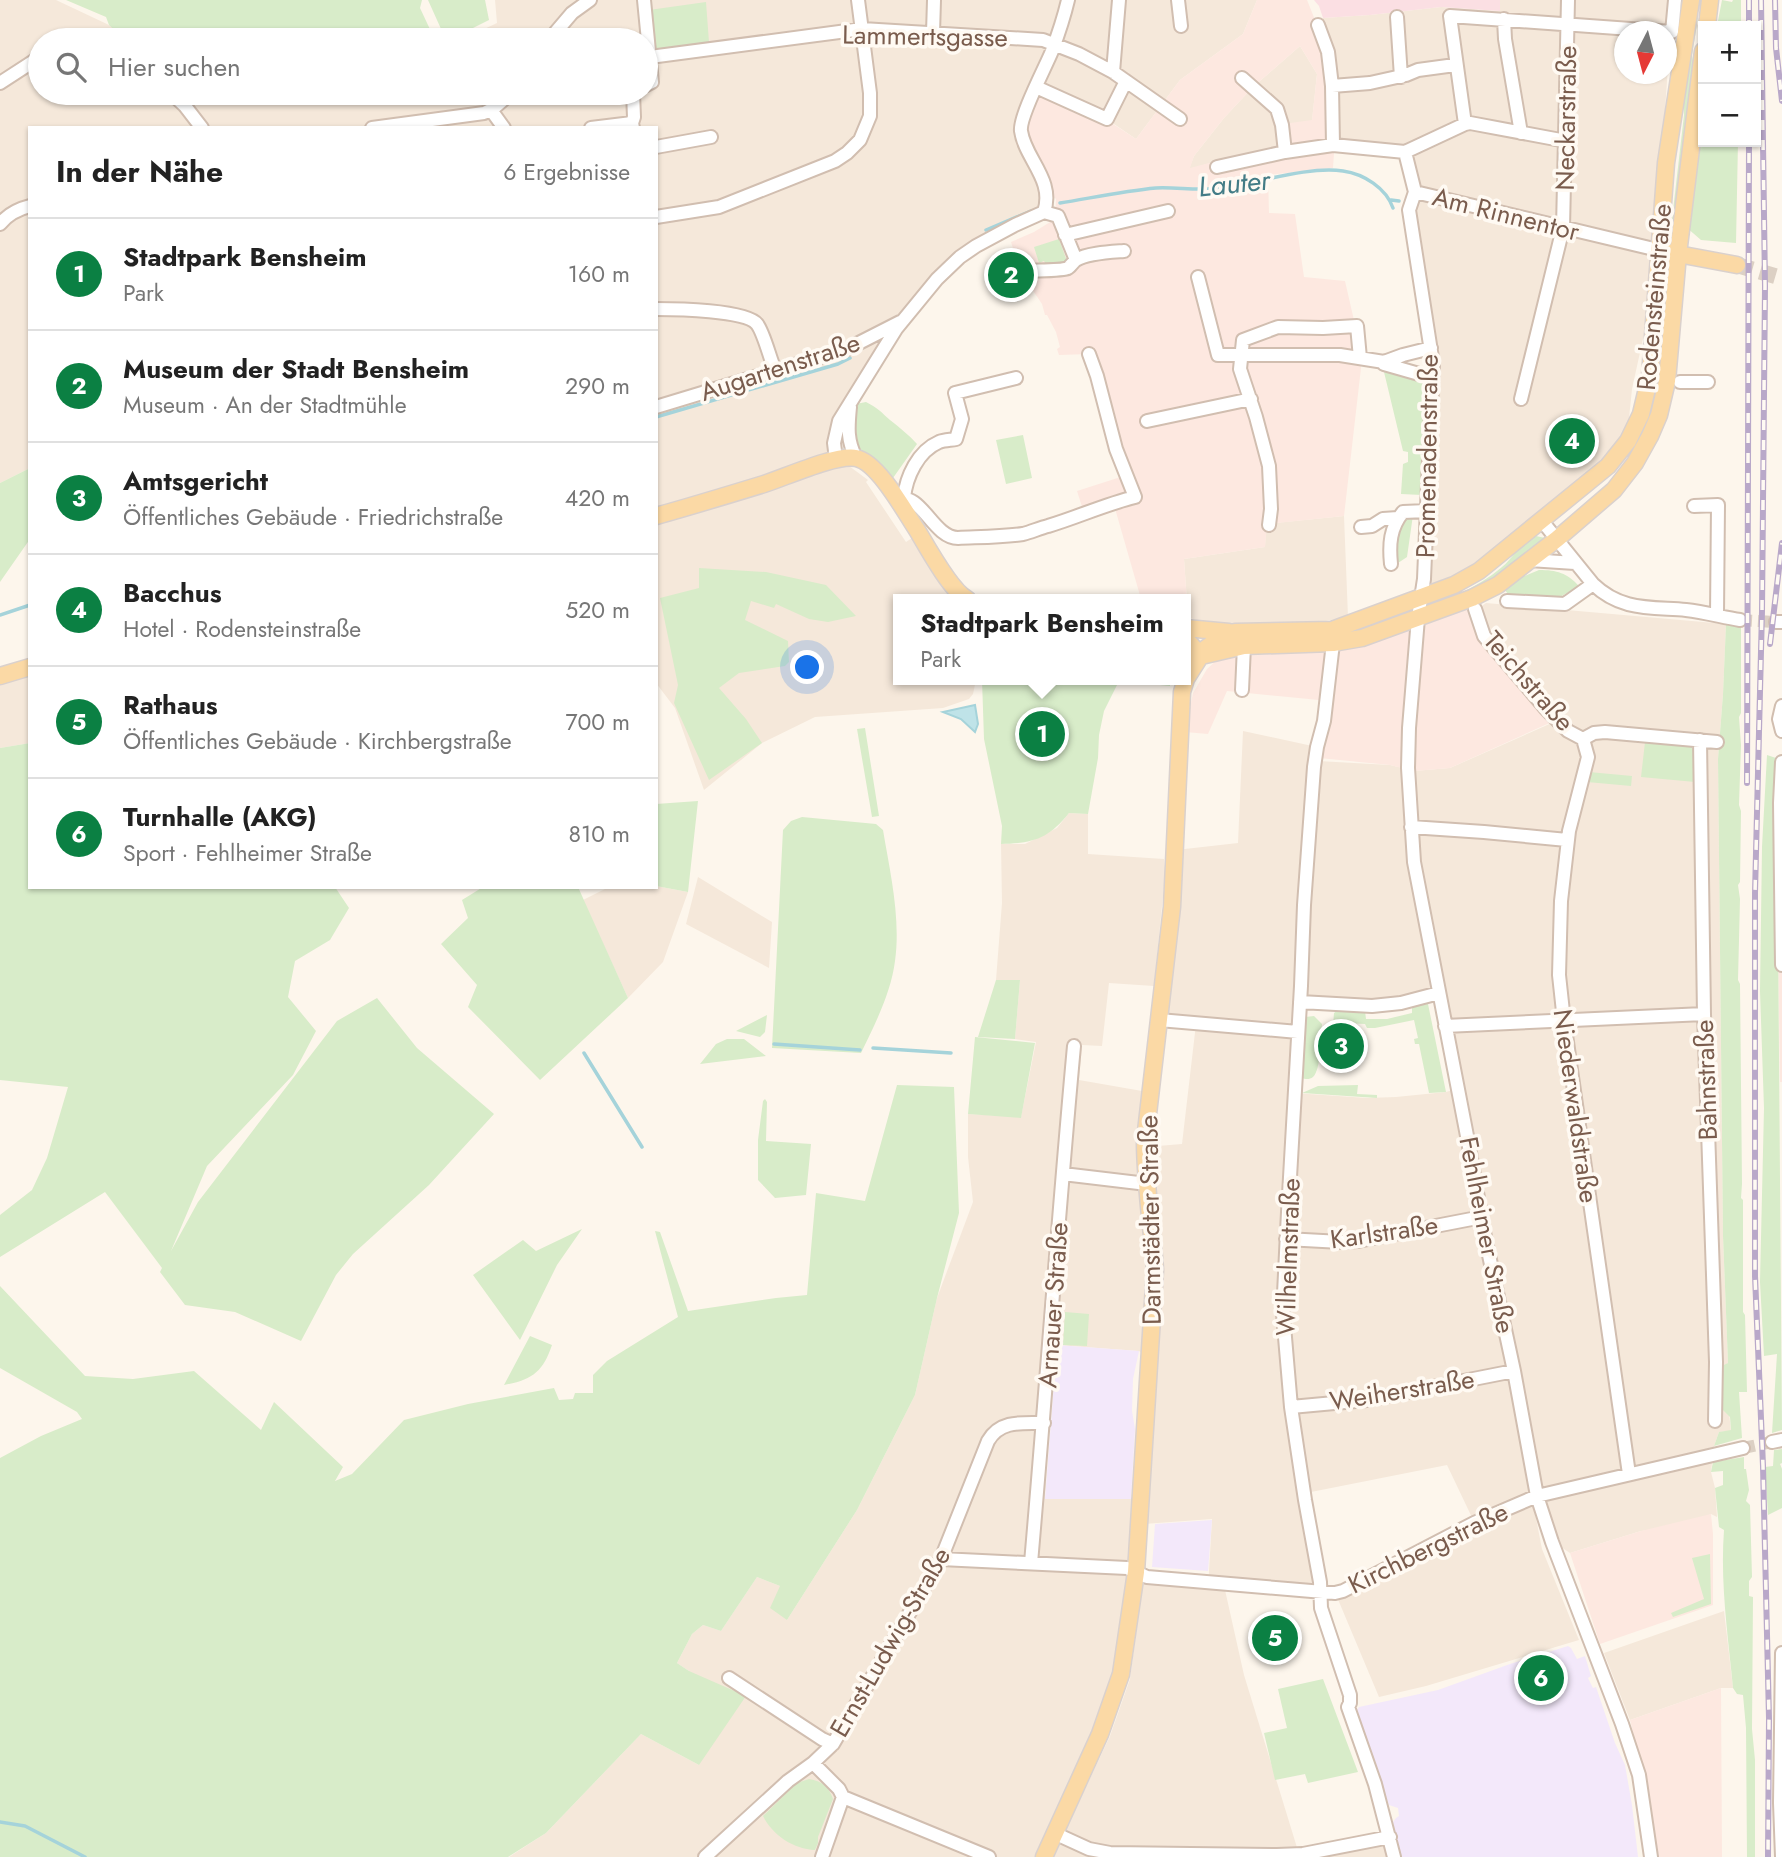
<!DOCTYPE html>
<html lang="de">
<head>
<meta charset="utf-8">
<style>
  :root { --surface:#fff; --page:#f2f2f2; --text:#222; --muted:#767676; --line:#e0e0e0; --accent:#0b8043 }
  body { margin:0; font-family:Jost,sans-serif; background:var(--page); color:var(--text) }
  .controls { position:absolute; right:21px; top:21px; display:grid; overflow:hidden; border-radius:0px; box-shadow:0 2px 5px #0004 }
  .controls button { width:63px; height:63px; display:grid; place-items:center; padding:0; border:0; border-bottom:2px solid var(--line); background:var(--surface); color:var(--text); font:35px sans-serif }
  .compass { position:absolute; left:1614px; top:21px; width:63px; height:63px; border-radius:50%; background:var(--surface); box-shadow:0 2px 5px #0004; rotate:186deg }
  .you { position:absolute; left:808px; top:668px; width:24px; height:24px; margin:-18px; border:5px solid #fff; border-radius:50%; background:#1a73e8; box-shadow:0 0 0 10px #1a73e833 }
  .badge { display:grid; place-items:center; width:46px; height:46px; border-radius:50%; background:var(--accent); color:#fff; font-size:23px; font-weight:700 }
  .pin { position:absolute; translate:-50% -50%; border:4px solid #fff; box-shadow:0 2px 7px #0006 }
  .popup { position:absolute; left:893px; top:594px; width:298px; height:91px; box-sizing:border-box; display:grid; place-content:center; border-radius:0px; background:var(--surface); filter:drop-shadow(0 2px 5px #0005); font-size:23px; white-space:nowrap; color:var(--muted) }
  .popup b { font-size:26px; color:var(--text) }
  .popup::after { content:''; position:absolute; left:50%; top:100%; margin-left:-14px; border:14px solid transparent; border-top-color:var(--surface) }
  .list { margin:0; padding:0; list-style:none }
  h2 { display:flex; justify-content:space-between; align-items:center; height:91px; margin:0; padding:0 28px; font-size:30px }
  h2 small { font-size:23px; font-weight:400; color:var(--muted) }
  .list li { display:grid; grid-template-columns:46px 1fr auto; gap:21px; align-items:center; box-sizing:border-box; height:112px; padding:0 28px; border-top:2px solid var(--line) }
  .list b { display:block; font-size:26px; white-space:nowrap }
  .list p { margin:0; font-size:23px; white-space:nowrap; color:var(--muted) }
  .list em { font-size:23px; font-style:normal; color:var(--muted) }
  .icon { flex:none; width:38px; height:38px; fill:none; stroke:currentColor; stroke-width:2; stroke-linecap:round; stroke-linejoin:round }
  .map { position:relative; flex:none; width:1782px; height:1857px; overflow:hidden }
  .search { position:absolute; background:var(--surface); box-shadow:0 2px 5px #0004; left:28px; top:28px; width:630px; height:77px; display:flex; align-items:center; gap:18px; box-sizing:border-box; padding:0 24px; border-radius:38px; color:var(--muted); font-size:26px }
  .panel { position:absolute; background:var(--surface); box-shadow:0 2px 5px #0004; left:28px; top:126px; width:630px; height:763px; border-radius:0px }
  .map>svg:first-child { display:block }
  .residential { fill:#f5e8da; fill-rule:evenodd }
  .commercial { fill:#fde8e0; fill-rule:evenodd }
  .education { fill:#f3e8fa }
  .medical { fill:#fbdfe3 }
  .green { fill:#d8ecc9 }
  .water { fill:#bfe3e8; stroke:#a5d3da; stroke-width:2 }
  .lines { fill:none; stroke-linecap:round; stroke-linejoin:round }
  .stream { stroke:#a5d3da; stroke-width:3.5 }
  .minor-tunnel { stroke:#dcd0c4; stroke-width:12; stroke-dasharray:12 6; stroke-linecap:butt }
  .major-tunnel { stroke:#dcd0c4; stroke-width:16; stroke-dasharray:16 8; stroke-linecap:butt }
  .minor-casing { stroke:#d1beb0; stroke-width:16 }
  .major-casing { stroke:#dad1cd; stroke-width:19 }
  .minor { stroke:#fff; stroke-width:12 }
  .major { stroke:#fbd9a5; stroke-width:16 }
  .rail-casing { stroke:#b9a8c9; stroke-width:6 }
  .rail { stroke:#fffaf3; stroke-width:3.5; stroke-dasharray:10; stroke-linecap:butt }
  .labels { text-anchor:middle; stroke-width:7; stroke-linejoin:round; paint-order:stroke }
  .street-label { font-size:26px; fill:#7a5c4d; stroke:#fffaf3 }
  .water-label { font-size:28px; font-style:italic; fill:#437c86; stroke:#fffaf3 }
</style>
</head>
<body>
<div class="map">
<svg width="1782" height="1857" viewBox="0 0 1782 1857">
  <rect width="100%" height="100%" fill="#fdf6ec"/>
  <path class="residential" d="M0,0H56L109,25L125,38V40H40V93H160L177,108L192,99L215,93H646V40H461L497,23L495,0H1257L1243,34L1180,80L1136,139L1111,122L1043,94L1047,203L976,246L902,321L834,443L845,463L868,480L866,482L906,542L912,538L953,599H898V680H976L973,694L969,699L943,708L815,717L762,743L704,790L675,708L656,683V128H30V468L0,483Z
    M1500,0H1675L1670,36L1656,246L1644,334L1632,389L1627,438L1571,489L1458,577L1427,591L1432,390L1412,197L1405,154L1336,144L1339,80L1317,24H1321L1323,18L1370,15L1441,7L1499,11ZM1624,32H1666V74H1624Z
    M1300,46L1317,74L1312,121L1284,150L1236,156L1189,169L1194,156L1224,118L1253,87Z
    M1344,516L1348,617L1320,622L1254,623L1211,626L1188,617L1184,559L1265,547L1266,524Z
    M1486,603L1726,624L1723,694L1718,759L1723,1236L1728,1363L1724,1367L1731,1431L1719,1432L1714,1446L1711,1472L1715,1488L1717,1517L1711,1514L1687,1526L1641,1531L1570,1553L1555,1543L1539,1495L1417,861L1414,771L1450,768L1554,722L1493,647L1479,608Z
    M30,674V743L0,748V683Z
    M1243,731L1317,747L1318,761L1390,765L1407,769L1435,986L1401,1002H1301L1294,1093L1367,1098L1396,1097L1446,1092L1456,1089L1478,1223L1542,1549L1579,1640L1426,1686L1379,1697L1337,1597L1477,1528L1447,1465L1301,1494L1317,1595L1293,1596L1225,1590L1244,1675L1299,1854L1391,1838L1393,1857H1053L1110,1736L1130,1679L1143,1582L1208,1589L1212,1519L1144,1524L1142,1353L1139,1351L1057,1345L1048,1423L1045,1499L1134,1498L1129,1564L1114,1671L1094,1732L1037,1857H509L546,1833L641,1734L699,1765L689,1671L677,1663L692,1634L703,1625L721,1631L757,1577L780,1586L787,1620L857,1510L915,1395L937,1298L973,1202L968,1157V1114L1021,1117L1036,1042L1015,1039L1020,980H996L1002,903L1001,844H1025L1057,828L1069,813L1088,814V854L1164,859L1165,876L1154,986L1109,983L1102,1046L1082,1045L1079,1080L1142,1091V1190L1146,1147L1182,1144L1196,1024L1159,1020L1176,850L1238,843Z
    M698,877L772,922L769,968L686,924Z
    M656,886L688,892L663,962L628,998L583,900L609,887Z
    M1724,1611L1733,1688H1721L1630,1720L1604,1653Z"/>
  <path class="commercial" d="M1257,0H1307L1339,80L1333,168L1268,175L1269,213L1295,214L1304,277L1345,281L1356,329L1361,368L1344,516L1267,524L1265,547L1184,559L1188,617L1186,616V599H1141L1114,505L1084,513L1077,491L1130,474L1089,354L1059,355L1057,349L1060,347L1056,332L1047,315H1045L1042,304L1021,273L1011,242L1034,232L1055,219L1056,199L1045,190L1023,138L1033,87L1110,122L1136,139L1180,80L1243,34ZM1300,46L1317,74L1312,120L1283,124L1284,150L1236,156L1190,168L1194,156L1224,118L1253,87Z
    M1470,604L1482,637L1554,721L1450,768L1414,771L1390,765L1319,758L1329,701L1227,691L1208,734L1185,732L1193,693L1207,669L1221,656L1261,655L1291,650Z
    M1782,756V1082H1780L1777,881Z
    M1711,1514L1713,1534V1605L1600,1644L1570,1553L1641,1531Z
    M1721,1688L1722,1857H1659L1645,1782L1630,1720Z"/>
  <path class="education" d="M1057,1345L1139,1351L1133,1379L1132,1411L1135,1429L1131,1499H1045Z
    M1212,1520L1208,1571L1152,1567L1155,1524Z
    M1568,1646L1571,1648L1577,1659L1585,1656L1591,1676L1588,1678L1593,1688L1596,1687L1615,1743L1625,1765L1632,1805L1638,1857H1400L1393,1822L1396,1818L1399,1816L1398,1808L1389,1805L1357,1710L1359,1707L1438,1690L1510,1664Z"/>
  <path class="medical" d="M1314,0H1500V11L1441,7L1370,15L1323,18L1319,6Z"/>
  <path class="green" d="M66,0H422L420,8L435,40H125L109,25L106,17Z
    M428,0H485L489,20L449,40H446Z
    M1722,0L1732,2L1733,0H1741V26H1717Z
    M706,2L709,42L655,50L652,47L649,10Z
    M1697,15L1698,18L1692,55L1695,73L1687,113L1674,219H1672L1684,115L1683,96Z
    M1703,99V142H1738L1736,243L1701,240L1686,227Z
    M1059,239L1068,264L1048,268L1044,261L1039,263L1034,247Z
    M1384,372L1426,381L1422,495L1401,494L1403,464L1408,462V452L1403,451Z
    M866,402C878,408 881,412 890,420C900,428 909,435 917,444L893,478C881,464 864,456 853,442L856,404Z
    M1023,435L1032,478L1006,484L996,440Z
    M30,468V539L0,582V483Z
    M1413,515L1407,557L1398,563L1394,544L1404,516Z
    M1536,536L1545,538L1542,543L1500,576L1462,597L1458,594C1474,587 1489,578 1502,567C1515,556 1520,542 1536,536Z
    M699,568L766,572L826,585L856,616L828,622L809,619L776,604L774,608L751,601L745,620L788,641L789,662L785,666L739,673L719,688L746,719L762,743L709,780L674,703L678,685L660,598L699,588Z
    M1539,570C1557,570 1567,573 1579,586L1560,597L1508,594L1504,589L1522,577Z
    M1726,624L1741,625V713L1739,717L1741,745L1739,805L1741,811L1740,882L1738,885L1740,899L1738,980L1740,984L1742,1184L1741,1198L1743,1200V1312L1745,1315L1747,1392H1739L1742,1438L1714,1446L1719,1432L1731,1430L1730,1417L1720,1407V1367L1728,1363L1723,1236L1718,759L1723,694Z
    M982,680H1170V686L1119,681L1104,711L1099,735L1098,758L1088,814L1069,813C1048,839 1034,843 1001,844L1002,826L984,739Z
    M865,728L879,816L872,817L857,729Z
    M1645,742L1691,746L1695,752V782L1641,777Z
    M30,743V887H335L349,908L330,940L295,961L288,997L316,1031L293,1075L207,1166L171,1251L198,1202L337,1021L377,998L417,1048L494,1114L429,1185L353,1254L336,1275L301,1341L235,1312L185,1305L160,1272L162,1268L105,1192L0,1257V1215L32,1190L47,1158L68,1087L0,1080V748Z
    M1767,755L1779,759L1777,804L1782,1430L1772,1433L1777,1354L1764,1356L1760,1282L1764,1108L1760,991L1762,847Z
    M1589,772L1632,776L1631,786L1587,782Z
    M698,801L688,892L656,886V804Z
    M802,817L876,824L883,830C890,872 901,918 895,961C891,993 875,1024 861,1053L772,1048L783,830L791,821Z
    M483,887H578L628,998L540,1080L468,1007L477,985L441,944L468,918L462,900Z
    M996,980H1020L1015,1039L978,1037Z
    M1428,1004L1446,1092L1429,1093L1419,1044H1415L1414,1039L1418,1038L1414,1020L1375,1028H1367L1365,1024L1346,1023L1347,1026H1333L1334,1013L1338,1010L1365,1011L1366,1019H1387L1412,1013V1006Z
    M767,1015L765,1032L760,1037L736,1031Z
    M1314,1016L1322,1024C1321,1036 1321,1070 1313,1077C1309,1080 1306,1079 1301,1078L1303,1025L1305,1017Z
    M975,1037L1035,1043L1021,1118L968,1114Z
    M727,1039H744L766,1056L700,1064L716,1044Z
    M897,1085L954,1087L959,1213L937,1298L915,1395L857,1510L787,1620L770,1608L780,1586L757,1577L721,1631L703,1625L692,1634L677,1663L689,1671L746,1696L699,1765L641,1734L546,1833L508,1857H0V1458L41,1436L82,1419L77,1412L0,1368V1286L85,1376L133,1379L194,1371L261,1430L274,1402L343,1467L335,1481L352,1474L404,1420L468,1404L554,1388L559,1400L573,1399L575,1393H593V1375L607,1361L678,1317L655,1231L660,1232L688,1311L776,1298L807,1295L816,1193L865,1201Z
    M1358,1085L1357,1094L1377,1095V1098L1302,1093L1318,1086Z
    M765,1099L767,1102L766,1141L811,1144L806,1195L775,1198L758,1180V1140L763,1101Z
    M582,1229L557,1265L520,1340L473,1275L523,1240L536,1251Z
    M1065,1312L1089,1314L1087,1346L1063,1345Z
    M530,1336L552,1345C543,1372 532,1380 504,1385Z
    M1782,1449V1463L1780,1464L1782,1469V1508L1768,1515L1765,1467L1773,1466L1774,1450Z
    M1744,1457V1469H1746L1749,1490L1746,1501L1750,1505L1752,1577L1749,1581V1596L1753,1597L1752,1729L1755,1760V1857H1747L1746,1728L1743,1695L1737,1694L1733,1688C1728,1635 1720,1584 1724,1530L1719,1527L1715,1488L1723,1485V1471L1711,1472L1713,1462Z
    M1710,1554L1711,1604L1673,1617L1671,1613L1704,1599L1692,1558Z
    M1323,1679L1358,1772L1308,1783L1305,1774L1275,1780L1264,1733L1287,1728L1278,1689Z
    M809,1779C822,1781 829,1787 833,1799L818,1837V1843L815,1850C794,1849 773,1836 763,1816L797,1783Z"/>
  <path class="water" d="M975,705L978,724L975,732L961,719L943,712Z"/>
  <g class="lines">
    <path class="stream" d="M1391,200L1399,201
      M1060,203C1091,198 1124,191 1156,188C1177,187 1199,191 1221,188C1258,183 1307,166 1343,171C1364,174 1386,188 1393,208
      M986,230L1031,211
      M656,417L838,364L850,358
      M0,615L30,605
      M774,1044L860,1050
      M873,1048L951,1053
      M584,1053L642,1147
      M0,1822L25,1826L85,1857"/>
    <path class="minor-tunnel" d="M1740,620L1776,622
      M1743,1448L1772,1442"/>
    <path class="major-tunnel" d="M1737,265L1782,278"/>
    <g class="minor-casing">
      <path id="minor" d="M644,0L652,82L646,85
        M1178,0L1181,26
        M1397,17L1401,77
        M1504,19L1505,39L1521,133
        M1318,25L1328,52L1332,86L1333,145
        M933,33L934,0
        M549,40L572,13L590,0
        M650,57L862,29L1043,40L1079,54L1113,72L1180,119
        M1113,72L1119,0
        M1242,78L1277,109L1282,125L1285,152
        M0,83L40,57
        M1332,86L1370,83L1406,75L1418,70L1455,65
        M1036,87L1107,119L1126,81
        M171,93L185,106L202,128
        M633,93L634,117L632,123L633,128
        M491,110L504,128
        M1465,124L1450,16L1672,32L1675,0
        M372,128L484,113L494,108L511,93
        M591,128L632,123
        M656,147L711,137
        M1405,152L1465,124L1470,123L1566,141
        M1217,167L1285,152L1333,145L1405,152L1415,192
        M1415,192L1409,210L1433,364L1424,579L1418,618L1409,728L1408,768L1414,862L1468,1141L1484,1232L1514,1371L1537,1496L1552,1542L1622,1724L1639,1775L1651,1857
        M1415,192L1658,250
        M1044,212C1055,180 1025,159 1021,131C1019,117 1045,68 1052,51C1058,35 1064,17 1068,0
        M1044,212L1058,216L1076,260
        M656,217L719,207L835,161L847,153L860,140L870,116V93L858,0
        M0,224C8,214 18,209 30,206
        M1065,235L1168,211
        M1024,271C1033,270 1062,271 1068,268C1069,268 1074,261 1076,260C1087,253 1111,252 1124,251
        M1198,277L1218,355H1340L1384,362V364L1433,378
        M656,309C675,309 746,310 757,324C764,333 770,359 775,370
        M1384,362L1403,355L1431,348
        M1680,382H1708
        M1521,399L1563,228L1568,0
        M656,407L847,349L900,322
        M850,407C848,428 847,440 856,458
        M1147,421L1251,399
        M836,459L834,443L839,421L896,329L937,279L960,257L976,246L1015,225L1044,212
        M904,498C906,477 918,451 939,442C944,440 951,440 956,439L962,419L955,393L1016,378
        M899,501C920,490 933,538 958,538C979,537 1002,537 1023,534C1031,532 1040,528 1048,526C1078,517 1106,504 1135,497L1116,449L1097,376L1089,354
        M1694,506L1718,505L1717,615
        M1542,521L1593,584C1621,611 1650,607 1686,610C1704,612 1722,617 1740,620
        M1269,525L1271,509L1269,466L1256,417L1240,369L1243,340L1278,327L1323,328L1357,326L1360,358
        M1361,527L1372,526L1383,519L1398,518
        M1529,560L1575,563
        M1391,564C1389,544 1390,528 1403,512L1427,511
        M1507,601L1565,604L1593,584
        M1475,609L1484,636L1546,709L1568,731L1583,739
        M1776,622H1782
        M1333,643L1324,721L1317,747L1314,767L1304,905L1301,986L1288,1212L1283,1314L1291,1407L1305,1500L1320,1582L1321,1608L1350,1695V1703L1348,1707L1375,1784L1394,1857
        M1242,690L1244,646
        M1782,706L1779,719L1782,731
        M1583,739L1588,757L1569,831L1561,901L1559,975L1564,1021L1629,1474
        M1583,739L1594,733L1605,732L1717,742
        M1700,740L1704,1014L1716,1362L1715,1421
        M1782,762L1780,803L1782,965
        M1411,827L1484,832L1567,840
        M1300,1002L1372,1006L1401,1003L1439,993
        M1159,1020L1298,1032
        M1445,1026L1704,1014
        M1063,1174L1147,1184
        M1286,1239L1341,1242L1358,1241L1482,1217
        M1291,1407L1367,1400L1514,1371
        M1772,1442L1782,1440
        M941,1559L1127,1568L1147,1577L1335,1593L1343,1591L1474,1523L1537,1496L1743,1448
        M1031,1563C1046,1391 1058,1218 1074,1046
        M729,1678L822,1739L833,1744
        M813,1763L839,1789L843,1797L822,1857
        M843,1797L989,1857
        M1054,1833L1089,1849L1110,1853L1277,1855L1303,1854L1390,1837
        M705,1857L788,1781L813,1763L833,1744L941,1559L988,1441C1000,1420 1022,1423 1044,1423
        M1782,1857L1780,1803L1782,1653"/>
    </g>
    <g class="major-casing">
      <path id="major" d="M1707,26L1710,0
        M1667,252L1737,265
        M656,516C692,506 728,495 764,484C786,477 836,454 856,458C878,462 905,512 917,530C927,547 951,591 967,599
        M1186,628L1229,632
        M1186,639L1201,656
        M1201,656L1244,646L1333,643L1362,638L1472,598L1498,585L1557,539L1614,490L1635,463L1650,436L1659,415L1667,381L1678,254L1703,51
        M0,676L30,667
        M1044,1857L1100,1734L1121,1674L1136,1572L1155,1270C1152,1227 1145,1184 1145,1140L1172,907L1182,692L1186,679L1205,649L1220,638L1235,632L1332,630L1454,585L1479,571L1608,466L1628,441L1641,414L1650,376L1666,163L1691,0"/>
    </g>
    <use href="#minor" class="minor"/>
    <use href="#major" class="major"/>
    <g class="rail-casing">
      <path id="rail" d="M1749,0V26
        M1761,0L1765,286L1762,611L1755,893V1276L1763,1466L1769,1718L1768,1857
        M1775,0L1776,48L1782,101
        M1770,644L1782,543
        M1747,783L1749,142"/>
    </g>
    <use href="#rail" class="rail"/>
  </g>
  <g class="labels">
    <g class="street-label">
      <text transform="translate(925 36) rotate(1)" y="9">Lammertsgasse</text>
      <text transform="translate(1566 118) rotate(-89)" y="9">Neckarstraße</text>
      <text transform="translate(1506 214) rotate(14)" y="9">Am Rinnentor</text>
      <text transform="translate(1654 297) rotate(-85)" y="9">Rodensteinstraße</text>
      <text transform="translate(780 367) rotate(-18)" y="9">Augartenstraße</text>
      <text transform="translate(1427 456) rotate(-89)" y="9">Promenadenstraße</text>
      <text transform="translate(1529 681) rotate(49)" y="9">Teichstraße</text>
      <text transform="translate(1706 1080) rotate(-92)" y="9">Bahnstraße</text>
      <text transform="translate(1576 1106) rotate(82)" y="9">Niederwaldstraße</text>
      <text transform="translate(1150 1220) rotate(-91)" y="9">Darmstädter Straße</text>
      <text transform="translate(1384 1232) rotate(-8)" y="9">Karlstraße</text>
      <text transform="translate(1487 1235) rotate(79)" y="9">Fehlheimer Straße</text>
      <text transform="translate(1288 1257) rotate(-88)" y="9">Wilhelmstraße</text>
      <text transform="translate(1053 1305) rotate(-86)" y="9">Arnauer Straße</text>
      <text transform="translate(1402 1390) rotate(-9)" y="9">Weiherstraße</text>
      <text transform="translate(1428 1548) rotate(-26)" y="9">Kirchbergstraße</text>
      <text transform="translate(890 1642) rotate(-60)" y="9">Ernst-Ludwig-Straße</text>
    </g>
    <g class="water-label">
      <text transform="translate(1234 183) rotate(-6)" y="10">Lauter</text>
    </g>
  </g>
</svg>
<div class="controls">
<button>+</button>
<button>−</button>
</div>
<svg class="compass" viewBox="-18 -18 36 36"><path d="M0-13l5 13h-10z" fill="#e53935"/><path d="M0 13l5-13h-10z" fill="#767676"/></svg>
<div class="you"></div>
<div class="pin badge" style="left:1042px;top:734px">1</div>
<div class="popup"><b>Stadtpark Bensheim</b>Park</div>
<div class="pin badge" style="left:1011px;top:275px">2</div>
<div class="pin badge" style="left:1341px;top:1046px">3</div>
<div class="pin badge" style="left:1572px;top:441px">4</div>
<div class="pin badge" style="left:1275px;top:1638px">5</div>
<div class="pin badge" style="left:1541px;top:1678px">6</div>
<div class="search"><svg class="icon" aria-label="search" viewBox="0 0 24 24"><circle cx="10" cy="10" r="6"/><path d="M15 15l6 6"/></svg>Hier suchen</div>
<section class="panel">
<h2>In der Nähe<small>6 Ergebnisse</small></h2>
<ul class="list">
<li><span class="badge">1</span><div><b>Stadtpark Bensheim</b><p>Park</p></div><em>160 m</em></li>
<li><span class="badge">2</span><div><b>Museum der Stadt Bensheim</b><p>Museum · An der Stadtmühle</p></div><em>290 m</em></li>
<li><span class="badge">3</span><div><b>Amtsgericht</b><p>Öffentliches Gebäude · Friedrichstraße</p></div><em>420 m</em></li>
<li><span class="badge">4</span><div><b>Bacchus</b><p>Hotel · Rodensteinstraße</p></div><em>520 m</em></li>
<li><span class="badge">5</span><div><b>Rathaus</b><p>Öffentliches Gebäude · Kirchbergstraße</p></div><em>700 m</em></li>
<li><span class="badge">6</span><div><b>Turnhalle (AKG)</b><p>Sport · Fehlheimer Straße</p></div><em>810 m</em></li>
</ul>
</section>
</div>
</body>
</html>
